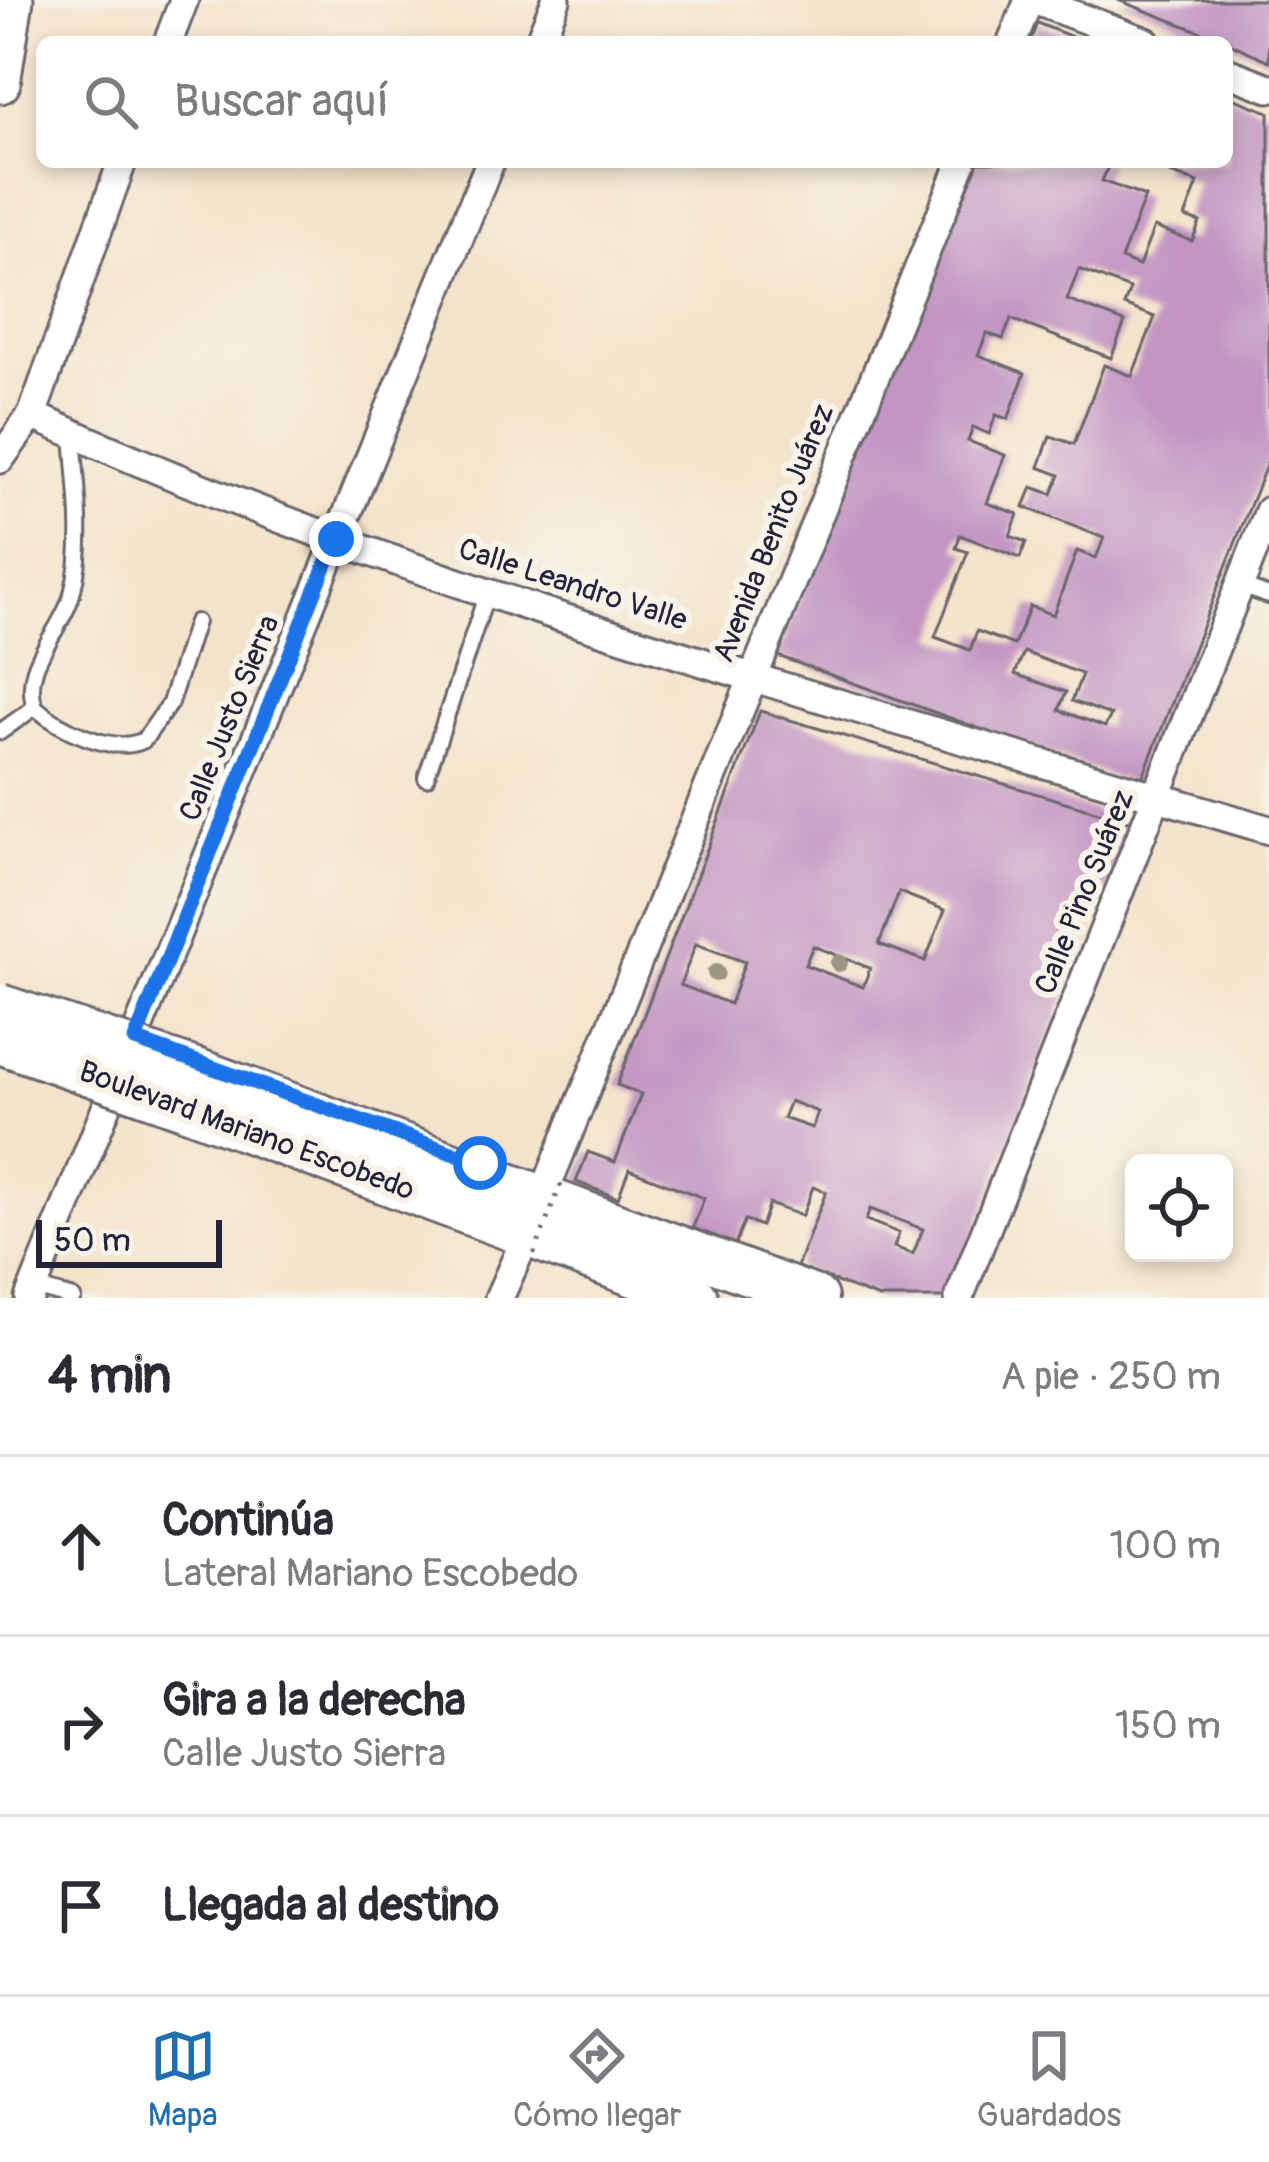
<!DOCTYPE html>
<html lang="es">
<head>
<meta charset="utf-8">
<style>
  :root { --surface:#fff; --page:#f7f7f7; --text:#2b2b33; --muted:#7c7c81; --line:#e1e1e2; --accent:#1f6fb2 }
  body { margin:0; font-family:Pangolin,sans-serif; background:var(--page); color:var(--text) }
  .controls { position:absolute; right:36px; bottom:36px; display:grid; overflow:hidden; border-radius:18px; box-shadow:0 6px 18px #0003 }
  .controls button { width:108px; height:108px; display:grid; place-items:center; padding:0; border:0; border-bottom:3px solid var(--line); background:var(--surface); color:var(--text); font:60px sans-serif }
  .scale { position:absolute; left:36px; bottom:30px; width:186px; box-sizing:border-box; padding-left:12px; border:6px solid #22223b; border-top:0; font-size:33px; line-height:42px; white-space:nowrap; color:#22223b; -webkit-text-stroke:9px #f7f3e8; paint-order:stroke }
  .stop { position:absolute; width:36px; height:36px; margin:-27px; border:9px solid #1a73e8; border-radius:50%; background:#fff }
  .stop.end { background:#1a73e8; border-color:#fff; box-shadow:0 3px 12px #0008 }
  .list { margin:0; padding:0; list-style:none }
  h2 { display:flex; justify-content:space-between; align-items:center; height:156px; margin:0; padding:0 48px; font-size:51px }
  h2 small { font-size:39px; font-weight:400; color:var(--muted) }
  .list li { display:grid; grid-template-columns:78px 1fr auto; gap:36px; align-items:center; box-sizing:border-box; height:180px; padding:0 48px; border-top:3px solid var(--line) }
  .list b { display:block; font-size:45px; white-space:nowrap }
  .list p { margin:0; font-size:39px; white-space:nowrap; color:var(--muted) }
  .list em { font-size:39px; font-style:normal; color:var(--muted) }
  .icon { flex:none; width:66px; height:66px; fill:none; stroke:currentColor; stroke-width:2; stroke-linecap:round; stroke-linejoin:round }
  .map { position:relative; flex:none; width:1269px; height:1298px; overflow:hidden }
  .search { position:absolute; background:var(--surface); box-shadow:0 6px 18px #0003; left:36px; right:36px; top:36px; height:132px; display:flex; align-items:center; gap:30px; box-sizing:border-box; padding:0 42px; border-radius:18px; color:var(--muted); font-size:45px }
  .sheet { height:696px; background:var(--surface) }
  nav { display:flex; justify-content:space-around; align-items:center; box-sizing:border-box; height:168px; border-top:3px solid var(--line); background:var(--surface); font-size:33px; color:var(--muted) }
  nav a { display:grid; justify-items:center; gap:6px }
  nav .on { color:var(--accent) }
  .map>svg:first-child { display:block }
  .building { fill:#c295c3; fill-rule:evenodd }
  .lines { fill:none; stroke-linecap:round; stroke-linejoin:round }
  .service-casing { stroke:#6c666d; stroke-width:20 }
  .minor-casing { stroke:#6c666d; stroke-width:33 }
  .secondary-casing { stroke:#6c666d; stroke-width:45 }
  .primary-casing { stroke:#6c666d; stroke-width:48 }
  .service { stroke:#fff; stroke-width:14 }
  .minor { stroke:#fff; stroke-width:27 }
  .secondary { stroke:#fff; stroke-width:39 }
  .primary { stroke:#fff; stroke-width:42 }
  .primary-bridge-casing { stroke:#6c666d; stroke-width:48; stroke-linecap:butt }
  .path-bridge { stroke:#6c666d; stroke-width:4.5; stroke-dasharray:3 9; stroke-linecap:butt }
  .primary-bridge { stroke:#fff; stroke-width:42 }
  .tree { fill:#9b9782 }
  .route { stroke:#1a73e8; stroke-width:15 }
  .labels { text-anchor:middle; stroke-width:12; stroke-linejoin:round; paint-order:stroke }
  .street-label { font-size:30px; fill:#22223b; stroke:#f7f3e8 }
</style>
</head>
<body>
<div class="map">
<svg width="1269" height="1298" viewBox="0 0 1269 1298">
  <rect width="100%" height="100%" fill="#f7f3e8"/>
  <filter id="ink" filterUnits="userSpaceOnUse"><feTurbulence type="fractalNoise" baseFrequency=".00833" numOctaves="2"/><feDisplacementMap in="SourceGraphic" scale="24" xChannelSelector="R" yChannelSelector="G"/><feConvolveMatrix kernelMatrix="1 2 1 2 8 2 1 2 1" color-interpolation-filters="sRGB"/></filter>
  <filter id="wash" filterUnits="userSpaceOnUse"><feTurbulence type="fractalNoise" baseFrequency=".004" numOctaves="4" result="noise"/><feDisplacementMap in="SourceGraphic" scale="48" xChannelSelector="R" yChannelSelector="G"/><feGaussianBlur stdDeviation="2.7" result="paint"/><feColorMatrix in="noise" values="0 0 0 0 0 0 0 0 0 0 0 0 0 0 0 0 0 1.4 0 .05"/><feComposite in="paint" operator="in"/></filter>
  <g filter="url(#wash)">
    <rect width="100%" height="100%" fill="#f4e3ca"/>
    <g id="blocks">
      <path class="building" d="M1118,0H1269V61L1227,42Z
        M1037,23L1085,42H1030Z
        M1227,96L1269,112V458L1139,786L778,656L970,162H1110L1102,181L1145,197L1121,259L1139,266L1154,227L1192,241L1200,222L1185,217L1198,183L1162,170L1165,162H1227ZM1079,269L1130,289L1124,305L1155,317L1132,376L1104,365L1074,444L1050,436L1039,467L1060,475L1052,494L1032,487L1024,507L1104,538L1096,558L1077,551L1053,615L1030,606L1014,645L977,631L970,650L935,637L968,552L956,548L960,535L1020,558L1026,542L1010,536L1018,514L987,503L1005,455L968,441L973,427L989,434L996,415L1008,419L1025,373L978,355L987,333L1003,339L1011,319L1111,358L1125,322L1067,300ZM1024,652L1082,674L1072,701L1111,715L1105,727L1059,710L1066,692L1015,674Z
        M760,711L1132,822L950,1298H879L797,1267L826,1192L813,1187L802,1216L769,1204L761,1226L745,1220L735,1244L693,1228L704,1198L629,1169L618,1198L576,1182L588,1152L615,1162L641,1094L617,1085ZM899,892L945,910L925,961L879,944ZM696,944L745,962L730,1004L680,985ZM813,946L870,968L863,987L805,965ZM790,1101L818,1112L812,1128L783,1118ZM870,1209L923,1229L913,1254L894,1247L899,1233L866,1220Z"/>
    </g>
  </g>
  <g filter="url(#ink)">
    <use href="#blocks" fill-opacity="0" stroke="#6c666d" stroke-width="3"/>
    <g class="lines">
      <g class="service-casing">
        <path id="service" d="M73,433C76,486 86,542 72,594C62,632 20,665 35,707C58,728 113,756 144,740L170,703L196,622
          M1238,585L1269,596
          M0,732L35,707
          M426,778L488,590
          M34,1287L73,1298"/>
      </g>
      <g class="minor-casing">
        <path id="minor" d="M1034,0L1146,42
          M168,42L184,0
          M539,42L556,0
          M1012,42L1029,0
          M1227,72L1269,88
          M32,415C428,596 853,705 1269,830
          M0,459L32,415L122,162
          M542,1198L962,162
          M29,1298L490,162
          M499,1298L528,1233L520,1232
          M959,1298L1269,511"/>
      </g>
      <g class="secondary-casing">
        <path id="secondary" d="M0,83L13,0"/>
      </g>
      <g class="primary-casing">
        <path id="primary" d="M199,1071L816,1298
          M184,1107L696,1298"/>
      </g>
      <use href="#service" class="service"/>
      <use href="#minor" class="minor"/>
      <use href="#secondary" class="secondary"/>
      <use href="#primary" class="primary"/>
      <g class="primary-bridge-casing">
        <path id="primary-bridge" d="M0,1006L199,1071
          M0,1042L184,1107"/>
      </g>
      <path class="path-bridge" d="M534,1254L563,1179"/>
      <use href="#primary-bridge" class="primary-bridge"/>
    </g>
    <g class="tree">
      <circle cx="839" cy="963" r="9"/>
      <circle cx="716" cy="973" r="9"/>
    </g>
  </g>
  <g class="lines" filter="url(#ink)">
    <path class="route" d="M336,539L135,1040L480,1163"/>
  </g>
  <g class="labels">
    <g class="street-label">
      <text transform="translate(773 533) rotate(-68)" y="10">Avenida Benito Juárez</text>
      <text transform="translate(573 584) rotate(18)" y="10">Calle Leandro Valle</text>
      <text transform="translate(229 718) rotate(-68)" y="10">Calle Justo Sierra</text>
      <text transform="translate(1084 892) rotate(-68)" y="10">Calle Pino Suárez</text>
      <text transform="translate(247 1130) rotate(20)" y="10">Boulevard Mariano Escobedo</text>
    </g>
  </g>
</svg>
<div class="controls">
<button><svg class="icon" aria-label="locate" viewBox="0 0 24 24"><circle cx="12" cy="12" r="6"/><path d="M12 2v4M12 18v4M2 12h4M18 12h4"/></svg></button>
</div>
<div class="scale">50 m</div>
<div class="stop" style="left:480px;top:1163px"></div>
<div class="stop end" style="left:336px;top:539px"></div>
<div class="search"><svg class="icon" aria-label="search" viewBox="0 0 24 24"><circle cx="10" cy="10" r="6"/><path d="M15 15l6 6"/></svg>Buscar aquí</div>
</div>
<section class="sheet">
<h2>4 min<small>A pie · 250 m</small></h2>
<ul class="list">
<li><svg class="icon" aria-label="ahead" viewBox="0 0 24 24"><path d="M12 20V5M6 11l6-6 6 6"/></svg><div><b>Continúa</b><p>Lateral Mariano Escobedo</p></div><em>100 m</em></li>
<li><svg class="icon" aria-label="right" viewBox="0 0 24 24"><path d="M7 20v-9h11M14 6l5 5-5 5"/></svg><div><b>Gira a la derecha</b><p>Calle Justo Sierra</p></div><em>150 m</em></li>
<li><svg class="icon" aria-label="arrive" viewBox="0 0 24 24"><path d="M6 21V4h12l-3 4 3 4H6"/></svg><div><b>Llegada al destino</b></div></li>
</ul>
</section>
<nav>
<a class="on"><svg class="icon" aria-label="map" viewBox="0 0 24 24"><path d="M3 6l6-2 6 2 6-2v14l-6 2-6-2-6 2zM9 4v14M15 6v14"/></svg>Mapa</a>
<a><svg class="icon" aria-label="directions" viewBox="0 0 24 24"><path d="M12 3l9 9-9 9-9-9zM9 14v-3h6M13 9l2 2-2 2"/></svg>Cómo llegar</a>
<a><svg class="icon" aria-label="saved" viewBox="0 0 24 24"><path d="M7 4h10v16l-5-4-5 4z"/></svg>Guardados</a>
</nav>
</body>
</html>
